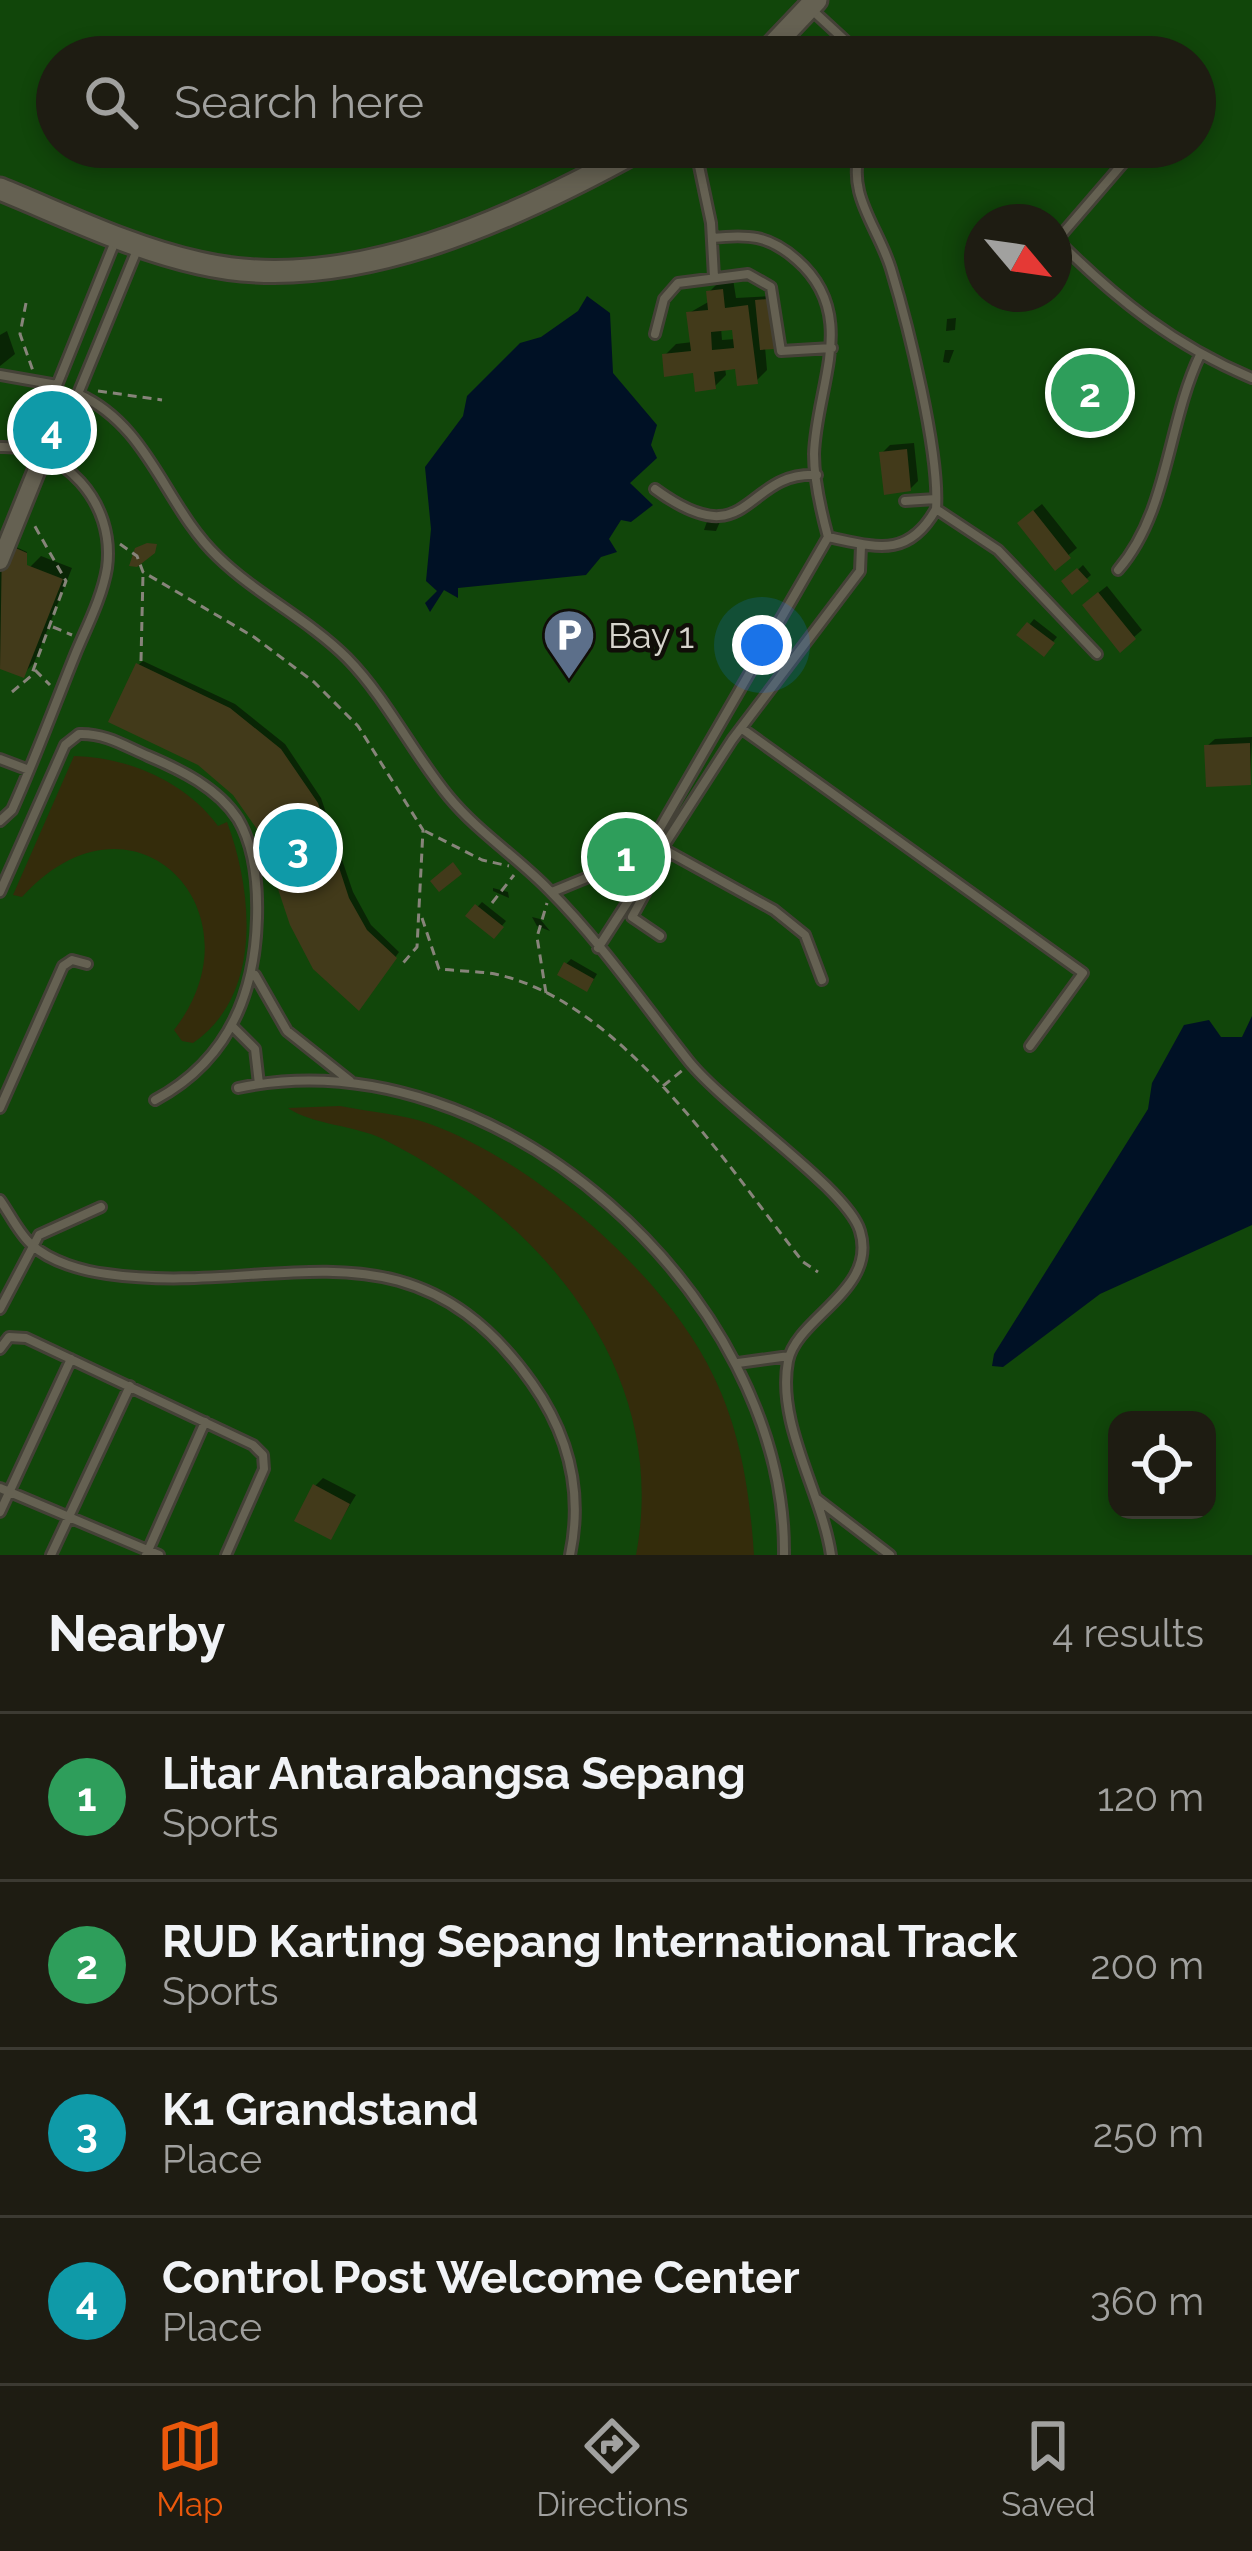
<!DOCTYPE html>
<html lang="en">
<head>
<meta charset="utf-8">
<style>
  :root { --surface:#1e1c12; --page:#26251b; --text:#f1f3f6; --muted:#a1a19f; --line:#3c3a32; --accent:#ea580c }
  body { margin:0; font-family:Raleway,sans-serif; background:var(--page); color:var(--text) }
  .controls { position:absolute; right:36px; bottom:36px; display:grid; overflow:hidden; border-radius:24px; box-shadow:0 6px 18px #0003 }
  .controls button { width:108px; height:108px; display:grid; place-items:center; padding:0; border:0; border-bottom:3px solid var(--line); background:var(--surface); color:var(--text); font:60px sans-serif }
  .compass { position:absolute; left:964px; top:204px; width:108px; height:108px; border-radius:50%; background:var(--surface); box-shadow:0 6px 18px #0003; rotate:119deg }
  .you { position:absolute; left:762px; top:645px; width:42px; height:42px; margin:-30px; border:9px solid #fff; border-radius:50%; background:#1a73e8; box-shadow:0 0 0 18px #1a73e833 }
  .badge { display:grid; place-items:center; width:78px; height:78px; border-radius:50%; background:var(--accent); color:#fff; font-size:39px; font-weight:700 }
  .pin { position:absolute; translate:-50% -50%; border:6px solid #fff; box-shadow:0 3px 12px #0006 }
  .list { margin:0; padding:0; list-style:none }
  h2 { display:flex; justify-content:space-between; align-items:center; height:156px; margin:0; padding:0 48px; font-size:51px }
  h2 small { font-size:39px; font-weight:400; color:var(--muted) }
  .list li { display:grid; grid-template-columns:78px 1fr auto; gap:36px; align-items:center; box-sizing:border-box; height:168px; padding:0 48px; border-top:3px solid var(--line) }
  .list b { display:block; font-size:45px; white-space:nowrap }
  .list p { margin:0; font-size:39px; white-space:nowrap; color:var(--muted) }
  .list em { font-size:39px; font-style:normal; color:var(--muted) }
  .icon { flex:none; width:66px; height:66px; fill:none; stroke:currentColor; stroke-width:2; stroke-linecap:round; stroke-linejoin:round }
  .map { position:relative; flex:none; width:1252px; height:1555px; overflow:hidden }
  .search { position:absolute; background:var(--surface); box-shadow:0 6px 18px #0003; left:36px; right:36px; top:36px; height:132px; display:flex; align-items:center; gap:30px; box-sizing:border-box; padding:0 42px; border-radius:66px; color:var(--muted); font-size:45px }
  .sheet { height:828px; background:var(--surface) }
  nav { display:flex; justify-content:space-around; align-items:center; box-sizing:border-box; height:168px; border-top:3px solid var(--line); background:var(--surface); font-size:33px; color:var(--muted) }
  nav a { display:grid; justify-items:center; gap:6px }
  nav .on { color:var(--accent) }
  .map>svg:first-child { display:block }
  .green { fill:#11460a; fill-rule:evenodd }
  .sand { fill:#342c0b }
  .water { fill:#001125 }
  .shadow { fill:#0007; fill-rule:evenodd }
  .building { fill:#423a1a; fill-rule:evenodd }
  .lines { fill:none; stroke-linecap:round; stroke-linejoin:round }
  .lane-casing { stroke:#444137; stroke-width:14 }
  .street-casing { stroke:#444137; stroke-width:22 }
  .secondary-casing { stroke:#444137; stroke-width:27 }
  .path { stroke:#87847a; stroke-width:3; stroke-dasharray:9 6; stroke-linecap:butt }
  .lane { stroke:#656152; stroke-width:8 }
  .street { stroke:#656152; stroke-width:16 }
  .secondary { stroke:#656152; stroke-width:21 }
  .labels { text-anchor:middle; stroke-width:9; stroke-linejoin:round; paint-order:stroke }
  .poi-label { font-size:36px; fill:#d6d4cc; stroke:#100e08; text-anchor:start }
</style>
</head>
<body>
<div class="map">
<svg width="1252" height="1555" viewBox="0 0 1252 1555">
  <rect width="100%" height="100%" fill="#282518"/>
  <path class="green" d="M0,0H1252V1555H0ZM57,57H1195V147H57ZM982,222H1054V294H982ZM1117,1420H1207V1510H1117Z"/>
  <path class="sand" d="M74,756C128,757 186,782 218,826L227,822C253,892 263,995 193,1043L182,1041L174,1030C266,912 133,774 22,897L13,895Z
    M340,1106C370,1112 402,1114 430,1124C534,1162 667,1276 714,1377C741,1433 750,1494 754,1555H636C671,1369 540,1218 383,1139C354,1125 313,1125 288,1108Z"/>
  <path class="water" d="M587,296L610,313L613,373L657,425L651,445L657,458L630,483L653,505L631,522L621,520L609,539L617,552L601,557L586,575L458,588V598L444,590L430,612L425,603L437,591L426,581L431,529L425,467L463,416L467,396L520,343L541,337L578,311Z
    M1252,1016V1225L1100,1294L1003,1367L992,1366L994,1354L1148,1109L1152,1083L1184,1025L1209,1020L1221,1037H1242Z"/>
  <path class="shadow" d="M733,279L736,298L772,296L777,341L765,347L767,370L756,381L738,366L725,368L726,375L715,386L665,355L676,344L693,342L689,313L710,301L709,292L720,281ZM735,326L736,339L722,340L721,328Z
    M956,318L955,330L946,331L947,319Z
    M7,331L15,354L0,366V335Z
    M945,350H954L949,363L943,362Z
    M53,421L60,425L54,436L47,433Z
    M914,443L918,481L910,489L882,453L890,445Z
    M1042,504L1077,548L1055,566L1028,515Z
    M709,516L722,517L716,531L704,530Z
    M5,542L27,552V570L41,556L72,568L34,663L23,674L0,665V544Z
    M1083,565L1091,575L1072,591L1065,582Z
    M1107,586L1142,630L1134,637L1093,597Z
    M1034,619L1057,637L1044,653L1021,635Z
    M143,661L235,704L285,744L321,798L353,892L371,925L399,952L363,1002L262,830L138,665Z
    M1252,737L1250,782L1207,746L1215,739Z
    M493,888L508,892L509,898L493,891Z
    M482,902L506,921L494,935L470,915Z
    M532,917L540,919L550,931L537,926Z
    M571,959L597,974L591,984L566,964Z
    M323,1478L356,1495L331,1536L315,1486Z"/>
  <path class="building" d="M723,289L725,308L748,305L758,384L737,386L735,369L714,372L716,389L695,392L693,373L664,377L662,354L691,351L686,312L708,310L706,291ZM732,330L734,348L712,350L711,332Z
    M768,299L774,349L760,350L755,300Z
    M907,449L911,491L884,495L879,452Z
    M1033,510L1071,558L1055,571L1017,523Z
    M2,542L27,553V565L63,579L24,678L0,669Z
    M147,543L157,544L155,553L137,567L129,566L135,548Z
    M1077,568L1089,581L1072,595L1061,581Z
    M1098,592L1136,639L1120,653L1082,605Z
    M1027,622L1055,643L1044,657L1016,635Z
    M136,663L230,708L281,749L318,803L349,898L367,930L397,958L359,1011L313,969L290,925L259,832L233,795L198,765L108,722Z
    M1250,743L1251,785L1206,787L1204,745Z
    M453,862L462,874L439,892L430,881Z
    M475,904L504,927L494,939L465,916Z
    M564,962L594,979L587,992L557,975Z
    M313,1484L350,1504L331,1540L294,1521Z"/>
  <g class="lines">
    <g class="lane-casing">
      <path id="lane" d="M811,9L863,57
        M695,147L711,223L714,277
        M712,238C748,234 769,235 797,260C860,315 816,386 814,454C814,481 821,511 828,537
        M116,239L45,415L66,423L137,250
        M1057,240C1116,299 1175,346 1252,378
        M1056,241L1137,147
        M655,334L664,299L678,283L748,274L771,287L781,351L832,348
        M0,375L57,385
        M78,394C150,426 165,507 218,557C257,595 308,619 347,658C387,699 412,752 449,797C478,832 517,857 549,890C600,941 642,1002 687,1059C723,1106 848,1189 860,1231C878,1290 797,1317 788,1361C776,1424 822,1493 831,1555
        M30,446L45,415
        M0,447C63,445 116,502 107,568C102,598 86,628 75,655C54,707 35,759 12,810L0,821
        M54,456L66,423
        M655,489C751,559 743,471 817,475
        M905,501L936,499
        M936,509L998,550L1097,654
        M1118,570C1169,511 1167,424 1200,355
        M741,728L1083,973L1030,1046
        M0,759L29,770
        M658,846L774,910L805,935L822,980
        M0,892L65,745L79,734C105,733 125,746 148,756C181,770 218,788 238,819C255,848 258,885 257,918C255,996 226,1062 155,1100
        M552,892L630,860L652,842L828,537C876,547 908,559 936,509C940,453 908,325 891,269C878,226 845,194 861,147
        M660,936L632,917L667,853
        M598,948L732,740L860,571L861,546
        M255,975L287,1031L350,1081
        M232,1026L255,1049L259,1084
        M238,1088C496,1033 787,1297 784,1555
        M0,1108L63,966L72,960L87,964
        M0,1200C10,1214 19,1234 32,1245C51,1262 83,1271 107,1274C274,1298 408,1208 532,1383C569,1435 583,1493 570,1555
        M0,1309L39,1235L101,1207
        M0,1349L9,1337L26,1338L253,1445L263,1455L264,1469L226,1555
        M738,1363L789,1356
        M0,1488L159,1555
        M817,1499L890,1555
        M0,1512L71,1359
        M51,1555L130,1386
        M146,1555L205,1422"/>
    </g>
    <g class="street-casing">
      <path id="street" d="M0,561L44,452"/>
    </g>
    <g class="secondary-casing">
      <path id="secondary" d="M762,57L816,0
        M0,189C64,215 131,248 199,263C347,298 516,218 644,147"/>
    </g>
    <path class="path" d="M26,303L20,334L33,371
      M98,391L162,400
      M120,544L137,556L143,572L254,637L314,682L358,726L423,830L417,947L403,963
      M53,627L72,635
      M141,661L143,574
      M35,670L50,685
      M12,692L31,676L66,581L33,523
      M425,831L482,860L509,866
      M492,903L514,875
      M422,918L439,969C457,971 477,971 495,974C622,1001 727,1166 803,1262L818,1272
      M546,993L537,937L547,903
      M663,1086L684,1069"/>
    <use href="#lane" class="lane"/>
    <use href="#street" class="street"/>
    <use href="#secondary" class="secondary"/>
  </g>
  <defs>
    <g id="parking-pin" transform="scale(2.7)"><path d="M0 17L-7.5 6A9.5 9.5 0 1 1 7.5 6Z" fill="#5c6f8a" stroke="#100e08"/><path d="M-3.5-5.5H1a3.5 3.5 0 0 1 0 7H-1V5.5H-3.5ZM-1-3.4V-.6H.8a1.4 1.4 0 0 0 0-2.8Z" fill="#fff"/></g>
  </defs>
  <g fill-rule="evenodd">
    <use href="#parking-pin" x="569" y="635"/>
  </g>
  <g class="labels">
    <g class="poi-label">
      <text x="608" y="648">Bay 1</text>
    </g>
  </g>
</svg>
<div class="controls">
<button><svg class="icon" aria-label="locate" viewBox="0 0 24 24"><circle cx="12" cy="12" r="6"/><path d="M12 2v4M12 18v4M2 12h4M18 12h4"/></svg></button>
</div>
<svg class="compass" viewBox="-18 -18 36 36"><path d="M0-13l5 13h-10z" fill="#e53935"/><path d="M0 13l5-13h-10z" fill="#a1a19f"/></svg>
<div class="you"></div>
<div class="pin badge" style="left:626px;top:857px;background:#2e9e5b">1</div>
<div class="pin badge" style="left:1090px;top:393px;background:#2e9e5b">2</div>
<div class="pin badge" style="left:298px;top:848px;background:#0f9aa8">3</div>
<div class="pin badge" style="left:52px;top:430px;background:#0f9aa8">4</div>
<div class="search"><svg class="icon" aria-label="search" viewBox="0 0 24 24"><circle cx="10" cy="10" r="6"/><path d="M15 15l6 6"/></svg>Search here</div>
</div>
<section class="sheet">
<h2>Nearby<small>4 results</small></h2>
<ul class="list">
<li><span class="badge" style="background:#2e9e5b">1</span><div><b>Litar Antarabangsa Sepang</b><p>Sports</p></div><em>120 m</em></li>
<li><span class="badge" style="background:#2e9e5b">2</span><div><b>RUD Karting Sepang International Track</b><p>Sports</p></div><em>200 m</em></li>
<li><span class="badge" style="background:#0f9aa8">3</span><div><b>K1 Grandstand</b><p>Place</p></div><em>250 m</em></li>
<li><span class="badge" style="background:#0f9aa8">4</span><div><b>Control Post Welcome Center</b><p>Place</p></div><em>360 m</em></li>
</ul>
</section>
<nav>
<a class="on"><svg class="icon" aria-label="map" viewBox="0 0 24 24"><path d="M3 6l6-2 6 2 6-2v14l-6 2-6-2-6 2zM9 4v14M15 6v14"/></svg>Map</a>
<a><svg class="icon" aria-label="directions" viewBox="0 0 24 24"><path d="M12 3l9 9-9 9-9-9zM9 14v-3h6M13 9l2 2-2 2"/></svg>Directions</a>
<a><svg class="icon" aria-label="saved" viewBox="0 0 24 24"><path d="M7 4h10v16l-5-4-5 4z"/></svg>Saved</a>
</nav>
</body>
</html>
